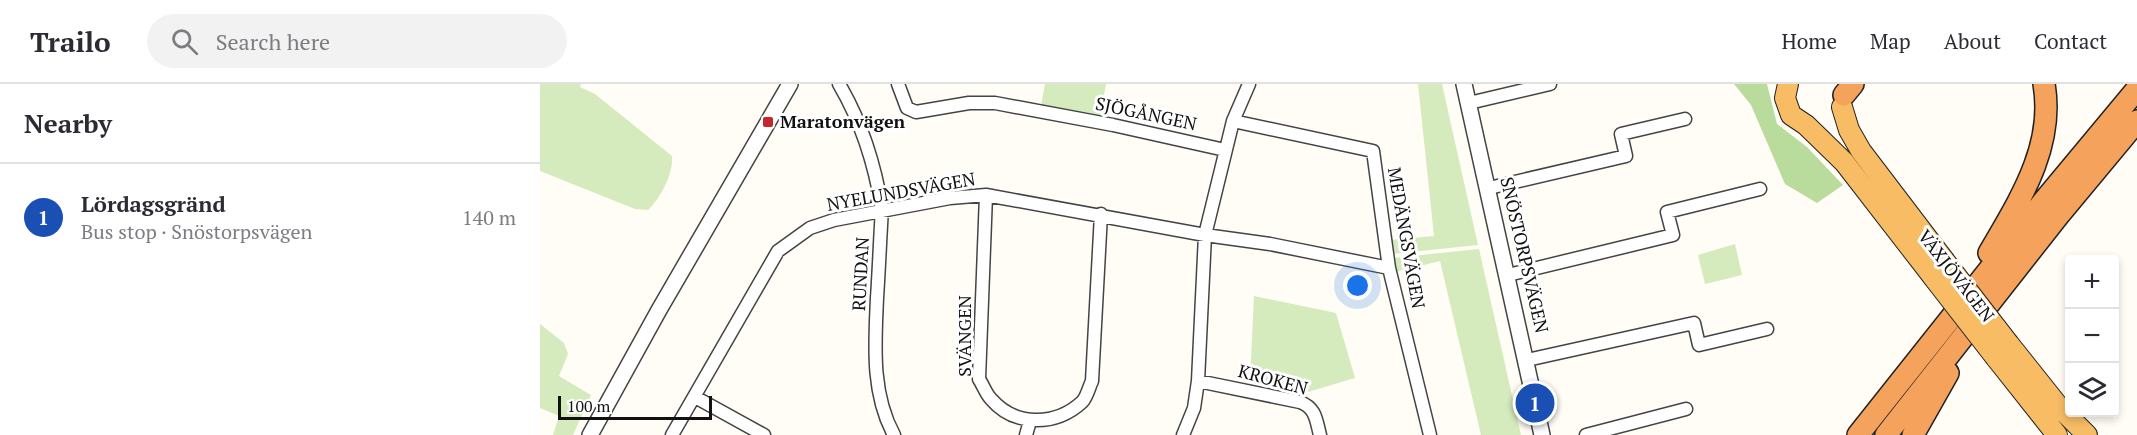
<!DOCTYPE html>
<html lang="en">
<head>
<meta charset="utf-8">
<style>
  :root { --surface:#fff; --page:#f2f2f3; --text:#2b2b33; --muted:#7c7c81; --line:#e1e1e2; --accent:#d93025 }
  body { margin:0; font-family:"PT Serif",serif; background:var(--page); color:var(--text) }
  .controls { position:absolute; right:18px; bottom:18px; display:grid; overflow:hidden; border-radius:6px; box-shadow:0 3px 9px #0003 }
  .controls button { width:54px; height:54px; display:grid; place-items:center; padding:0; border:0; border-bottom:2px solid var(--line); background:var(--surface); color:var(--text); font:30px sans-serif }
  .scale { position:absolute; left:18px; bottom:15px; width:154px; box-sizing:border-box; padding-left:6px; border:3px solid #111; border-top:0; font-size:16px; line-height:21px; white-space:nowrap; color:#111; -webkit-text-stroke:4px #fff; paint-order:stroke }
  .you { position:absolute; left:818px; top:202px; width:21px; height:21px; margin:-15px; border:4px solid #fff; border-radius:50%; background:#1a73e8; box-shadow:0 0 0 9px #1a73e833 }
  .badge { display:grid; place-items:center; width:39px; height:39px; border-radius:50%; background:var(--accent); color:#fff; font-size:20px; font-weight:700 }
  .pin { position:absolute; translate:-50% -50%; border:3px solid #fff; box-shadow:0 2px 6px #0006 }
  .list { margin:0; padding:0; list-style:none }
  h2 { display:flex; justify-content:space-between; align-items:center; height:78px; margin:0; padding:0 24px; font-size:26px }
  h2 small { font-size:20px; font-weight:400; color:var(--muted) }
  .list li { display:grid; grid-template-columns:39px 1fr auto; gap:18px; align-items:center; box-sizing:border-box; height:108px; padding:0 24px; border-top:2px solid var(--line) }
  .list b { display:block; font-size:22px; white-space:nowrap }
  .list p { margin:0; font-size:20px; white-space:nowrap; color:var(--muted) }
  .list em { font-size:20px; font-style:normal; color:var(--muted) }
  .icon { flex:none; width:33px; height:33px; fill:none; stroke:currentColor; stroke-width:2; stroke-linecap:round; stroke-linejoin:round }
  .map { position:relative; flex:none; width:1597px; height:351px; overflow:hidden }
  header { display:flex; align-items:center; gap:36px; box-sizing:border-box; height:84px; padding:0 30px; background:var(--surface); border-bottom:2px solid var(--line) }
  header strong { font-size:28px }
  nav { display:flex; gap:33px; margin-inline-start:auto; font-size:21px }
  .search { width:420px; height:54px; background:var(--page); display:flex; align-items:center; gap:15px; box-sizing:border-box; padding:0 21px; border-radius:33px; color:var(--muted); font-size:22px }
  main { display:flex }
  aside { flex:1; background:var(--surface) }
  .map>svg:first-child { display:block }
  .green { fill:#d5ebbd }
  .forest { fill:#b9dc9c }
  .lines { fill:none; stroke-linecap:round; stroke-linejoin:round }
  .minor-casing { stroke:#444; stroke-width:15 }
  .tertiary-casing { stroke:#444; stroke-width:18 }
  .trunk-casing { stroke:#222; stroke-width:22 }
  .motorway-casing { stroke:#222; stroke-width:24 }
  .minor { stroke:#fff; stroke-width:12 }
  .tertiary { stroke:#fff; stroke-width:15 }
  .trunk { stroke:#f7bc64; stroke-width:20 }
  .motorway { stroke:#f5a25d; stroke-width:21 }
  .trunk-bridge-casing { stroke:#222; stroke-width:22; stroke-linecap:butt }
  .trunk-bridge { stroke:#f7bc64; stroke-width:20 }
  .poi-dot { fill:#c4262e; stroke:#fff; stroke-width:2 }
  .labels { text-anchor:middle; stroke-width:6; stroke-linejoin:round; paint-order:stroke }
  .street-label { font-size:18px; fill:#111; stroke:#fff }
  .poi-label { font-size:18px; font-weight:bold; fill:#111; stroke:#fff; text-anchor:start }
</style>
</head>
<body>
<header>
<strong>Trailo</strong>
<div class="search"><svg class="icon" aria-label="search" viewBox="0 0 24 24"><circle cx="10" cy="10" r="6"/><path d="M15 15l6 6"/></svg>Search here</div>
<nav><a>Home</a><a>Map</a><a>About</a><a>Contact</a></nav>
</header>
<main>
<aside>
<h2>Nearby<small></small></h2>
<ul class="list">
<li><span class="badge" style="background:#1a4fb4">1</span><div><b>Lördagsgränd</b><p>Bus stop · Snöstorpsvägen</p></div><em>140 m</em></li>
</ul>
</aside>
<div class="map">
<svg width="1597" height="351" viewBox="0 0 1597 351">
  <rect width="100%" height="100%" fill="#fffdf5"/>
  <path class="green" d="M0,0H41L40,3L55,10L132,72C134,89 120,115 108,126L95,125L0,87Z
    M505,0H566L560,33L501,22Z
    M878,0H902L938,161L852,170L850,156L894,152Z
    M1195,160L1202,191L1165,200L1158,171Z
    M939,165L981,351H941L900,177L855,188L853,174Z
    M714,212L796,229L815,294L768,308L710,297Z
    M0,240L24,259L28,270L19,292L51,311L33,351H13L19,332L0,324Z"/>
  <path class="forest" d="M1194,0H1227L1237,40L1267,63L1303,101L1277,119L1245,100L1211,21Z"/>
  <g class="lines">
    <g class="minor-casing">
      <path id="minor" d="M299,0C322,39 335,81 342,125C340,155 339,185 337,214C335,260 331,309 354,351
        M358,0L367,24L376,28L429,19H455L573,41L685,66
        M929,19L1010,0
        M693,37L833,67L849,184L890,351
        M949,104L1086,72L1081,50L1145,35
        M446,111L439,295C443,301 446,310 451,315C475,343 516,342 542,318C547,313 549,303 552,297L561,130
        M968,191L1133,151L1127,128L1220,105
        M987,276L1154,239L1159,261L1227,245
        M658,297L760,318C776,324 776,336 780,351
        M155,313L224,351
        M132,351L238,167L270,144L294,136L410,114L446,111L665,151L730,160L849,184
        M486,351L490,337
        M643,351L654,324L658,297L665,151L693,37L709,0
        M1046,351L1146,325"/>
    </g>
    <g class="tertiary-casing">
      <path id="tertiary" d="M924,0L1002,351
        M50,351L119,226L250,0"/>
    </g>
    <g class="trunk-casing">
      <path id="trunk" d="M1248,0L1245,14L1251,31L1266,41L1304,78L1393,193
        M1302,23L1309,46L1321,67L1404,176
        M1469,260L1520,324L1547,351
        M1456,274L1517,351"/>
    </g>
    <g class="motorway-casing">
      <path id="motorway" d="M1304,11L1313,0
        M1449,169C1479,117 1515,63 1504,0
        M1318,351L1503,118L1597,5
        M1346,351L1518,132L1597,37
        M1373,351L1408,289"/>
    </g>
    <use href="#minor" class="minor"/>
    <use href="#tertiary" class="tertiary"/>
    <use href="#trunk" class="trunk"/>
    <use href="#motorway" class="motorway"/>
    <g class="trunk-bridge-casing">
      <path id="trunk-bridge" d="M1404,176L1469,260
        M1393,193L1456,274"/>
    </g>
    <use href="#trunk-bridge" class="trunk-bridge"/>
  </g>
  <rect class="poi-dot" x="222" y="32" width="12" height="12" rx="3"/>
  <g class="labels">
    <g class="street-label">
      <text transform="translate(606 30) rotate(12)" y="6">SJÖGÅNGEN</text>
      <text transform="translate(361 108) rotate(-10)" y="6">NYELUNDSVÄGEN</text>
      <text transform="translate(866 154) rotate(80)" y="6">MEDÄNGSVÄGEN</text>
      <text transform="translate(984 171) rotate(77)" y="6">SNÖSTORPSVÄGEN</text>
      <text transform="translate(321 190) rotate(-87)" y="6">RUNDAN</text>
      <text transform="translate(1416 192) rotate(52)" y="6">VÄXJÖVÄGEN</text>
      <text transform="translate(425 252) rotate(-90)" y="6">SVÄNGEN</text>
      <text transform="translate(733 296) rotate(15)" y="6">KROKEN</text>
    </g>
    <g class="poi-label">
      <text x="240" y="44">Maratonvägen</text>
    </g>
  </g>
</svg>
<div class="controls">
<button>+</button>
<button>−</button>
<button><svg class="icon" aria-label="layers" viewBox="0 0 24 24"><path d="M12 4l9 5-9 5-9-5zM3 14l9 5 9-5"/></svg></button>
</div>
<div class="scale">100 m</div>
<div class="you"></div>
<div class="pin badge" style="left:995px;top:319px;background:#1a4fb4">1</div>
</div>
</main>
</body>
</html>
